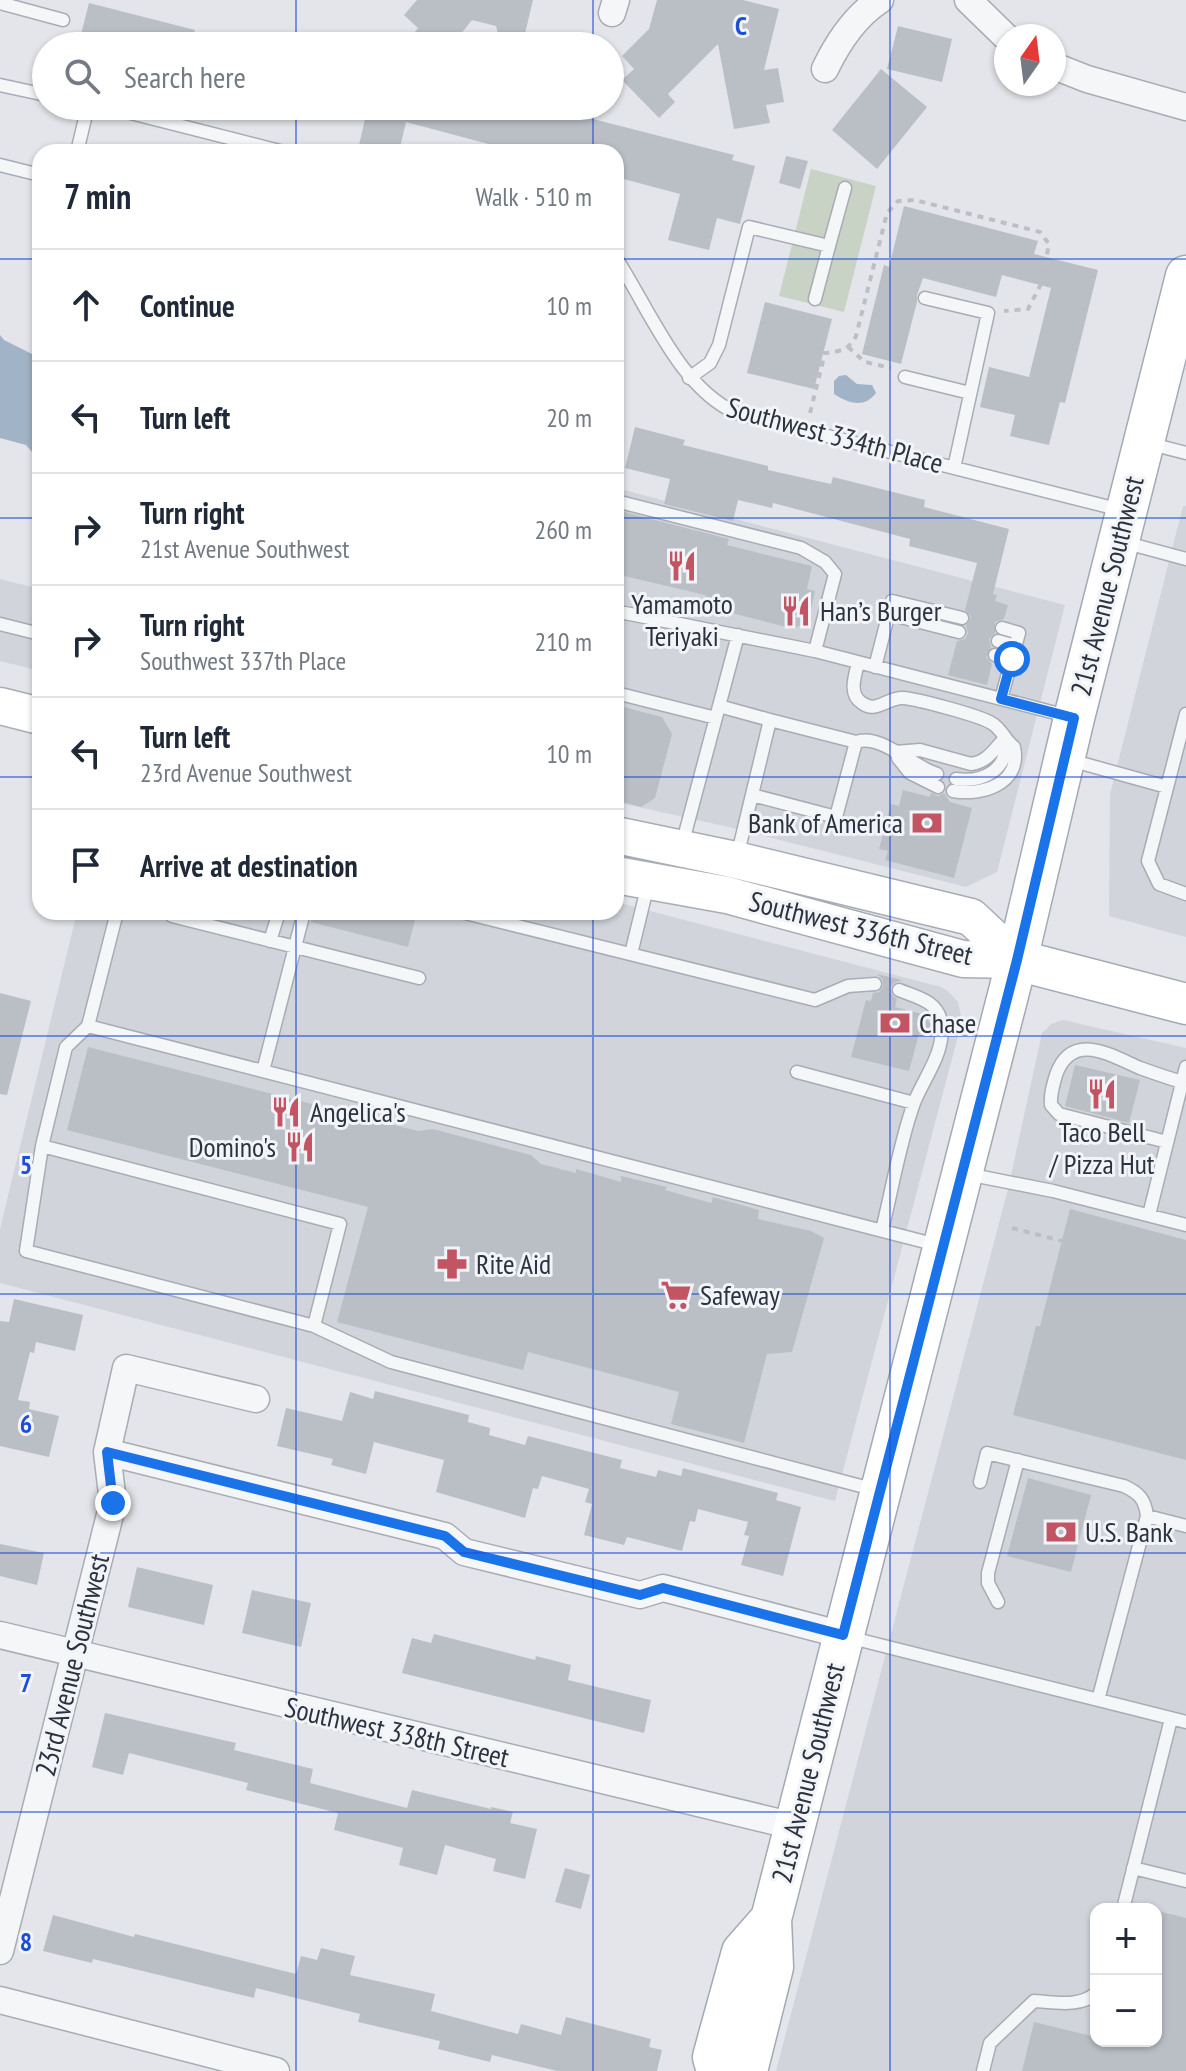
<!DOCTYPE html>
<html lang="en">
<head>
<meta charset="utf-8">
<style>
  :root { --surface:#fff; --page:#f6f6f7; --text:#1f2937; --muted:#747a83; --line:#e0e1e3 }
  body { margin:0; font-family:"PT Sans Narrow",sans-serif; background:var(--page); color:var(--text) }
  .controls { position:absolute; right:24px; bottom:24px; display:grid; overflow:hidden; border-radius:16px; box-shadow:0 2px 6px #0004 }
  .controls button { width:72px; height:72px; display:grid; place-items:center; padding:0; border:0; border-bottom:2px solid var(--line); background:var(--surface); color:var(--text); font:40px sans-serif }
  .compass { position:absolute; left:994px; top:24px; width:72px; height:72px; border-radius:50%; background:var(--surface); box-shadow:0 2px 6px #0004; rotate:14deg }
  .stop { position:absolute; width:24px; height:24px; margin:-18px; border:6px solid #1a73e8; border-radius:50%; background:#fff }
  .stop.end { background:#1a73e8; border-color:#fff; box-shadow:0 2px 8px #0008 }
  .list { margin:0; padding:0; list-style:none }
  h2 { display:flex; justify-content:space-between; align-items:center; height:104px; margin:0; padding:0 32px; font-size:34px }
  h2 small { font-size:26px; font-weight:400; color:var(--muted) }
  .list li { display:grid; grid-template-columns:52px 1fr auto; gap:24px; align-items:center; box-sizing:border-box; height:112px; padding:0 32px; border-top:2px solid var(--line) }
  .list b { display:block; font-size:30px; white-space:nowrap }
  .list p { margin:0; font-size:26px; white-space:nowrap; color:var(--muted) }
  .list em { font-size:26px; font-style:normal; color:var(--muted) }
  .icon { flex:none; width:44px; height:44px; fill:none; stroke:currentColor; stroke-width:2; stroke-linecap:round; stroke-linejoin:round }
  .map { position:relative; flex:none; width:1186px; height:2071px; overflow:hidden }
  .search { position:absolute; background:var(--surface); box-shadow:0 2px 6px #0004; left:32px; top:32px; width:592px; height:88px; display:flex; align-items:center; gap:20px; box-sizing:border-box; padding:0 28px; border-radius:44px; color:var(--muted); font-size:30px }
  .panel { position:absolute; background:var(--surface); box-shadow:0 2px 6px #0004; left:32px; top:144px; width:592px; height:776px; border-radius:24px }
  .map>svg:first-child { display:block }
  .built { fill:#d1d4db; fill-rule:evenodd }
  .green { fill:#c8d3c5 }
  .water { fill:#a1b3c6 }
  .building { fill:#babfc6 }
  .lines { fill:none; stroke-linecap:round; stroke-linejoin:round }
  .lane-casing { stroke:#a8acb4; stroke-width:15 }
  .street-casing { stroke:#a8acb4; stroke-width:29 }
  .secondary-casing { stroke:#a8acb4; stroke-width:39 }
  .primary-casing { stroke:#a3aab4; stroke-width:43 }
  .path { stroke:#bdbfc4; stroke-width:4; stroke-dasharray:6 6; stroke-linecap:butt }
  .lane { stroke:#f5f6f8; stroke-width:12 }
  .street { stroke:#f5f6f8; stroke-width:26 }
  .secondary { stroke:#fff; stroke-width:36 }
  .primary { stroke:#fff; stroke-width:40 }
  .route { stroke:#1a73e8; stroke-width:10 }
  .grid { fill:none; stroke:#1d4ed8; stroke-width:2; stroke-opacity:0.55 }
  .labels { text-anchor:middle; stroke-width:6; stroke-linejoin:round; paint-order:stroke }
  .street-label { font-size:28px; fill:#2c3340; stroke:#f2f4f7 }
  .poi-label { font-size:28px; fill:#2c3340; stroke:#f2f4f7; text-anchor:start }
  .grid-label { font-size:26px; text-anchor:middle; font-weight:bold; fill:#1d4ed8; stroke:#f2f4f7; stroke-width:6; stroke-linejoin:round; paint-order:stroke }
</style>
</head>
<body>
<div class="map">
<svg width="1186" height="2071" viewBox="0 0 1186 2071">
  <rect width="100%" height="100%" fill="#e3e5ea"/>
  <path class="built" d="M616,488L1065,605L997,872L966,887L724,826L616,802Z
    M1183,506H1186V937L1109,916L1110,794Z
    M0,579L40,589V671L0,661Z
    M616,902L941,987L948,991L958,1002L962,1021L835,1501L0,1283V1229L77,912H616Z
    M1063,1020L1186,1048V2071H776L1008,1189L1042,1033L1051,1024ZM1096,1909H1156V2041H1096Z"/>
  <path class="green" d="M811,169L876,186L844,312L779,296Z"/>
  <path class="water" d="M0,335L4,340L40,358V461L26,445L0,438Z
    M846,375L857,384L872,385L876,393C864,409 848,403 834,394V381L839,376Z"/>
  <path class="building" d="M417,0H533L522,46H501L496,26L472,20L451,46H429L414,33L418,28L404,15Z
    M657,0H743L779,9L764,70L778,68L784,102L766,105L770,123L734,129L718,44L668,94L675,102L659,118L622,80L634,69L622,56L649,29Z
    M89,3L195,30L191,46H78Z
    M898,26L952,39L942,82L887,69Z
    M881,69L927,107L877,169L832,130Z
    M368,106H542L734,155L732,160L755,166L740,224L717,218L709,250L668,240L680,194L616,177V152H518L406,122L399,152H389L359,145Z
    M786,156L808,161L800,189L779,183Z
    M904,206L1038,241L1034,254L1098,270L1065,403L1060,402L1049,445L1010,436L1015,415L980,407L989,367L1029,377L1051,288L1002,275L996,297L923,278L917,295V302L901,364L862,354L884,265L889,267Z
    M765,302L832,319L814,389L747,373Z
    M635,427L685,440L683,445L768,466V470L831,484L833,477L925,500L924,507L1009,529L993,594L997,595L995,601L1008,605L1004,619L995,622V633L989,639L991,647L986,657L992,664L987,685L948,675L957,641L965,639L968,633L966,626L971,616L965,610L977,563L909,546L910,539L773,503L772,508L738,500L733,521L664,504L670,479L625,468Z
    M616,510L729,539L727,545L812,566L807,589L815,591L809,619L794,629L716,609L705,595L616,574Z
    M616,705L662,717L672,734L655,798L641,807L616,800Z
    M903,790L930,797L931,793L938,796L944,793L950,802L972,808L954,878L885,860L888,851L879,849L891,804L899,806Z
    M313,912H417L408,947L311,922Z
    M877,974L902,980L894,983L890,988L892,995L897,999L895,1007L923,1014L932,1026V1037L919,1034L909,1071L851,1057L866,1000L871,1001L873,993L879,992L883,987V980Z
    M0,993L31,1001L7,1095L0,1094Z
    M88,1047L418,1131L433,1129L531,1155L541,1164L576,1173V1169L621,1182V1176L667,1187L665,1190L711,1203L713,1197L759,1210L758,1219L811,1231L824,1238L792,1352L767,1354L744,1443L671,1424L679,1392L528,1352L523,1370L337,1322L368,1207L67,1130Z
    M1075,1065L1140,1080L1129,1123L1065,1106Z
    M1070,1209L1186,1240V1460L1013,1415L1036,1326H1040Z
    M14,1299L83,1315L75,1351L36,1342L34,1353L30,1352L18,1400L30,1402L29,1409L59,1416L49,1457L0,1446V1321L9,1322Z
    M375,1391L469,1415L468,1422L490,1428L489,1435L525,1445L528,1436L622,1460L620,1468L656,1477L658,1470L681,1476L683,1468L778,1493L776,1500L801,1507L783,1576L741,1565L749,1536L744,1535L748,1522L698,1509L695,1522L690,1521L682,1551L627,1537L624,1545L584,1535L592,1504L585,1502L589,1489L542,1476L538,1489L533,1488L525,1518L436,1492L444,1460L374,1442L366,1474L331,1465L333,1459L277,1446L286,1408L342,1421L350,1392L373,1399Z
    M1028,1478L1091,1495L1071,1572L1007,1556Z
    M0,1544L44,1553L37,1585L0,1576Z
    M137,1567L213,1585L204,1625L128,1607Z
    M252,1590L311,1603L301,1647L242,1633Z
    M434,1634L535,1660L536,1656L571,1665L568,1680L651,1700L644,1733L402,1673L412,1638L431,1643Z
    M105,1713L236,1743L234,1750L313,1769L310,1783L407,1808L412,1790L491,1809V1807L513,1812L510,1823L537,1829L525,1879L493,1871L496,1859L445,1845L437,1875L399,1865L403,1848L334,1830L338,1813L246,1790L248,1783L129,1753L123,1775L92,1767Z
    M565,1868L590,1875L581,1909L555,1902Z
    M1162,1912L1186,1918V2071H1022L1034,2022L1096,2037V2041H1156V1936Z
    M53,1915L134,1937L135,1934L296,1974L301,1956L317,1960L321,1948L355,1956L350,1975L435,1994L431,2011L518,2034L521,2024L561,2035L566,2017L651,2039L649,2047L662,2050L657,2071H557L492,2055L490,2062L438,2049L440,2041L358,2022L360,2014L256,1988L254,1998L93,1959L92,1963L43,1951Z"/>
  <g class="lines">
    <g class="lane-casing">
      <path id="lane" d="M0,3L63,20
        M0,85L46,95
        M103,106L284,152
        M77,152L88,106
        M0,165L40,175
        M616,258C650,310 679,387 736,413L1121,510
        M925,298L988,313L954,468
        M815,299L829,246
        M905,377L970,393
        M689,378L710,363L719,345L749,227L829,246L845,188
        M1147,443L1186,453
        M616,501L801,548L825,562L835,574L815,651
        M1123,542L1186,559
        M616,614L625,613L815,651L1071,717
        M889,614L959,632
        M0,624L40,634
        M998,641L1016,646
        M995,655L1012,659
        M858,663C855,676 848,694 862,703C876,714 888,697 903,698C917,699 982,716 993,724C1002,730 1005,740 1014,747C1022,784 982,796 953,791
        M875,667L892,601L962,618
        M616,693L716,718
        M1001,699L1019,633L1002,628
        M719,706L770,720L737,857
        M1186,714L1148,861L1159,884L1186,894
        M856,742C881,733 911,766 937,774
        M895,752L920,750L971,764C987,762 994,750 1004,739
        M898,758L910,773L938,787
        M1070,760L1167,787
        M956,779C981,783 1011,770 1004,739
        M752,795L836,817L856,742L770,720
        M682,845L738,635
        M117,912L88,1026L66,1047L42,1146L26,1251L314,1326L391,1362L876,1490
        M173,912L172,916L419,978
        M461,912L815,1000L848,986L875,984
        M270,941L279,912
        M631,954L648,884
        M88,1026L937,1245
        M263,1071L304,912
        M797,1072L914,1103
        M1167,1142L1059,1114L1051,1105C1050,1095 1053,1085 1056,1075C1072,1030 1112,1056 1140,1068C1154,1073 1168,1078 1182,1082
        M42,1146L340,1224L314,1326
        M967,1174L1053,1191L1186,1225
        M1149,1215L1186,1067
        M882,1230C892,1190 900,1141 914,1103C924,1077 946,1052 941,1022C938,1001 916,997 899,990
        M980,1482L987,1453L1124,1486C1139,1493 1145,1499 1147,1516L1098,1700
        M1147,1516L1186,1526
        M998,1602L988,1583V1573L1018,1460
        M848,1637L1186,1722
        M1133,1868L1186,1881
        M1123,1909L1171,1719
        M983,2071L990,2043L1034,2001C1054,2002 1080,2008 1096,1993"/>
    </g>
    <g class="street-casing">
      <path id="street" d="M968,0L1006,37
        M612,13L616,0
        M1054,66L1087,79L1186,107
        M825,69C838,42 855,16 880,0
        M107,1452L445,1536L464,1552L640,1595L663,1588L843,1635
        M0,1635L794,1826
        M0,1951L113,1503L107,1452L126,1368L256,1399
        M0,2000L276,2071"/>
    </g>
    <g class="secondary-casing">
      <path id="secondary" d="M0,706L40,716
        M616,835L736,860L971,917L1017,960
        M616,875L727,895L963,959L1017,960"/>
    </g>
    <g class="primary-casing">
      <path id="primary" d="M1017,960L1186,1004
        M771,1919L1017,960L1074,718L1186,276
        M717,2071L713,2057L742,1952L771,1919L773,1967L747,2071"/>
    </g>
    <path class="path" d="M848,347L865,362L891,368
      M810,413L825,353C840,352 850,349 856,336L887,213L898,201L915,200L1040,232L1049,244L1041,284L1028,309L1004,311
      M1012,1228L1062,1241"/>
    <use href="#lane" class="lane"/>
    <use href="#street" class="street"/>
    <use href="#secondary" class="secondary"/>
    <use href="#primary" class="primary"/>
  </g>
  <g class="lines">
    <path class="route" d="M113,1503L107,1452L445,1536L464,1552L640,1595L663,1588L843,1635L1017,960L1074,718L1001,699L1012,659"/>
  </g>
  <path class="grid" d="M296,0V46M593,0V46M890,0V2071M296,106V152M593,106V152M0,259H40M616,259H1186M0,518H40M616,518H1186M0,777H40M616,777H1186M296,912V2071M593,912V2071M0,1036H1186M0,1294H1186M0,1553H1186M0,1812H1186"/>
  <defs>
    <g id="restaurant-bare" transform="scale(2.4)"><path d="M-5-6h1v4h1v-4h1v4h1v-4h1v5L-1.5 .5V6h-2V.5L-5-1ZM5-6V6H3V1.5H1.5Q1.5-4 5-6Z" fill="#c25464" stroke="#f2f4f7" stroke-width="2.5" paint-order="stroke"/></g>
    <g id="bank-bare" transform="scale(2.4)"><path d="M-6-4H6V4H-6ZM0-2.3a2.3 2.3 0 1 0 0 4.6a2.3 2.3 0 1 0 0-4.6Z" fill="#c25464" stroke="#f2f4f7" stroke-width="2.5" paint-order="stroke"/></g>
    <g id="pharmacy-bare" transform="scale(2.4)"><path d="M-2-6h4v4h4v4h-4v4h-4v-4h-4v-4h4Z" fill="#c25464" stroke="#f2f4f7" stroke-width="2.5" paint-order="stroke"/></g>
    <g id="supermarket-bare" transform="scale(2.4)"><path d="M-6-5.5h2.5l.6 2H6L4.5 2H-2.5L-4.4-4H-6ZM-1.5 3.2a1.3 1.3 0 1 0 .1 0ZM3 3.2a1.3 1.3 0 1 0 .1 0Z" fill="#c25464" stroke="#f2f4f7" stroke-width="2.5" paint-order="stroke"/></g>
  </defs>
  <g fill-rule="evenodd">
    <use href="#restaurant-bare" x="682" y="566"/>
    <use href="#restaurant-bare" x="796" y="611"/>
    <use href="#bank-bare" x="927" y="823"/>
    <use href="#bank-bare" x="895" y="1023"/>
    <use href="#restaurant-bare" x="1102" y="1094"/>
    <use href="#restaurant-bare" x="286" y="1112"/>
    <use href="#restaurant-bare" x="300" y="1147"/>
    <use href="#pharmacy-bare" x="452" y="1264"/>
    <use href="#supermarket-bare" x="676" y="1295"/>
    <use href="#bank-bare" x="1061" y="1532"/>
  </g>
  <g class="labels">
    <g class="street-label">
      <text transform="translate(835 435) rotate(15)" y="10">Southwest 334th Place</text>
      <text transform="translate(1107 586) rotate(-76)" y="10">21st Avenue Southwest</text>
      <text transform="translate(861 928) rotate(14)" y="10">Southwest 336th Street</text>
      <text transform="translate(72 1665) rotate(-76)" y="10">23rd Avenue Southwest</text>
      <text transform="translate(397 1732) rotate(13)" y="10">Southwest 338th Street</text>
      <text transform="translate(808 1773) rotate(-76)" y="10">21st Avenue Southwest</text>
    </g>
    <g class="poi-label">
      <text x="682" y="614" text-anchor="middle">Yamamoto<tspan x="682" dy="32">Teriyaki</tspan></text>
      <text x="820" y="621">Han’s Burger</text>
      <text x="903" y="833" text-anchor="end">Bank of America</text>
      <text x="919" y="1033">Chase</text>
      <text x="310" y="1122">Angelica's</text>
      <text x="1102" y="1142" text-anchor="middle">Taco Bell<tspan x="1102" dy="32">/ Pizza Hut</tspan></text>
      <text x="276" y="1157" text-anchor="end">Domino's</text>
      <text x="476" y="1274">Rite Aid</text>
      <text x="700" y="1305">Safeway</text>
      <text x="1085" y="1542">U.S. Bank</text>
    </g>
  </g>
  <g class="grid-label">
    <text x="741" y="35">C</text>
    <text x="26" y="1174">5</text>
    <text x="26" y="1433">6</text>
    <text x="26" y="1692">7</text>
    <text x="26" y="1951">8</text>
  </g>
</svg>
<div class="controls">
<button>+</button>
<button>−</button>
</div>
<svg class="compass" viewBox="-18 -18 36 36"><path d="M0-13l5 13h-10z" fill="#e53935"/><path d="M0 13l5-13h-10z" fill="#747a83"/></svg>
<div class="stop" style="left:1012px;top:659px"></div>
<div class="stop end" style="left:113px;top:1503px"></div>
<div class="search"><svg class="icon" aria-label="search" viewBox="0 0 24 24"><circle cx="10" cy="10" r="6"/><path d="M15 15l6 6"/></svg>Search here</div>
<section class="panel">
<h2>7 min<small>Walk · 510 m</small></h2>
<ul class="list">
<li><svg class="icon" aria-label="ahead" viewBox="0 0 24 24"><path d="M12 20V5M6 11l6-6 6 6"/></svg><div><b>Continue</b></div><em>10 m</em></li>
<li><svg class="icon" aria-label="left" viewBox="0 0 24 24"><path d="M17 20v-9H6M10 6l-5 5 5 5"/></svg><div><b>Turn left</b></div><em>20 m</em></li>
<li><svg class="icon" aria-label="right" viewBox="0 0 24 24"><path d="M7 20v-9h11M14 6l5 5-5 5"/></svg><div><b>Turn right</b><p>21st Avenue Southwest</p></div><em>260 m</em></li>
<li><svg class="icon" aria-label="right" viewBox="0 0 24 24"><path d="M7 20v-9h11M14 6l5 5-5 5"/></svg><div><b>Turn right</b><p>Southwest 337th Place</p></div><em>210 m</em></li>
<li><svg class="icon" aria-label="left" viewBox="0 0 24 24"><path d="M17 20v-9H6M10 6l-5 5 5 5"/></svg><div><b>Turn left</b><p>23rd Avenue Southwest</p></div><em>10 m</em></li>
<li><svg class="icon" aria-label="arrive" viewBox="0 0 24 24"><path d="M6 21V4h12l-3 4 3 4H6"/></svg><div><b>Arrive at destination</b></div></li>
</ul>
</section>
</div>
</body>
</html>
